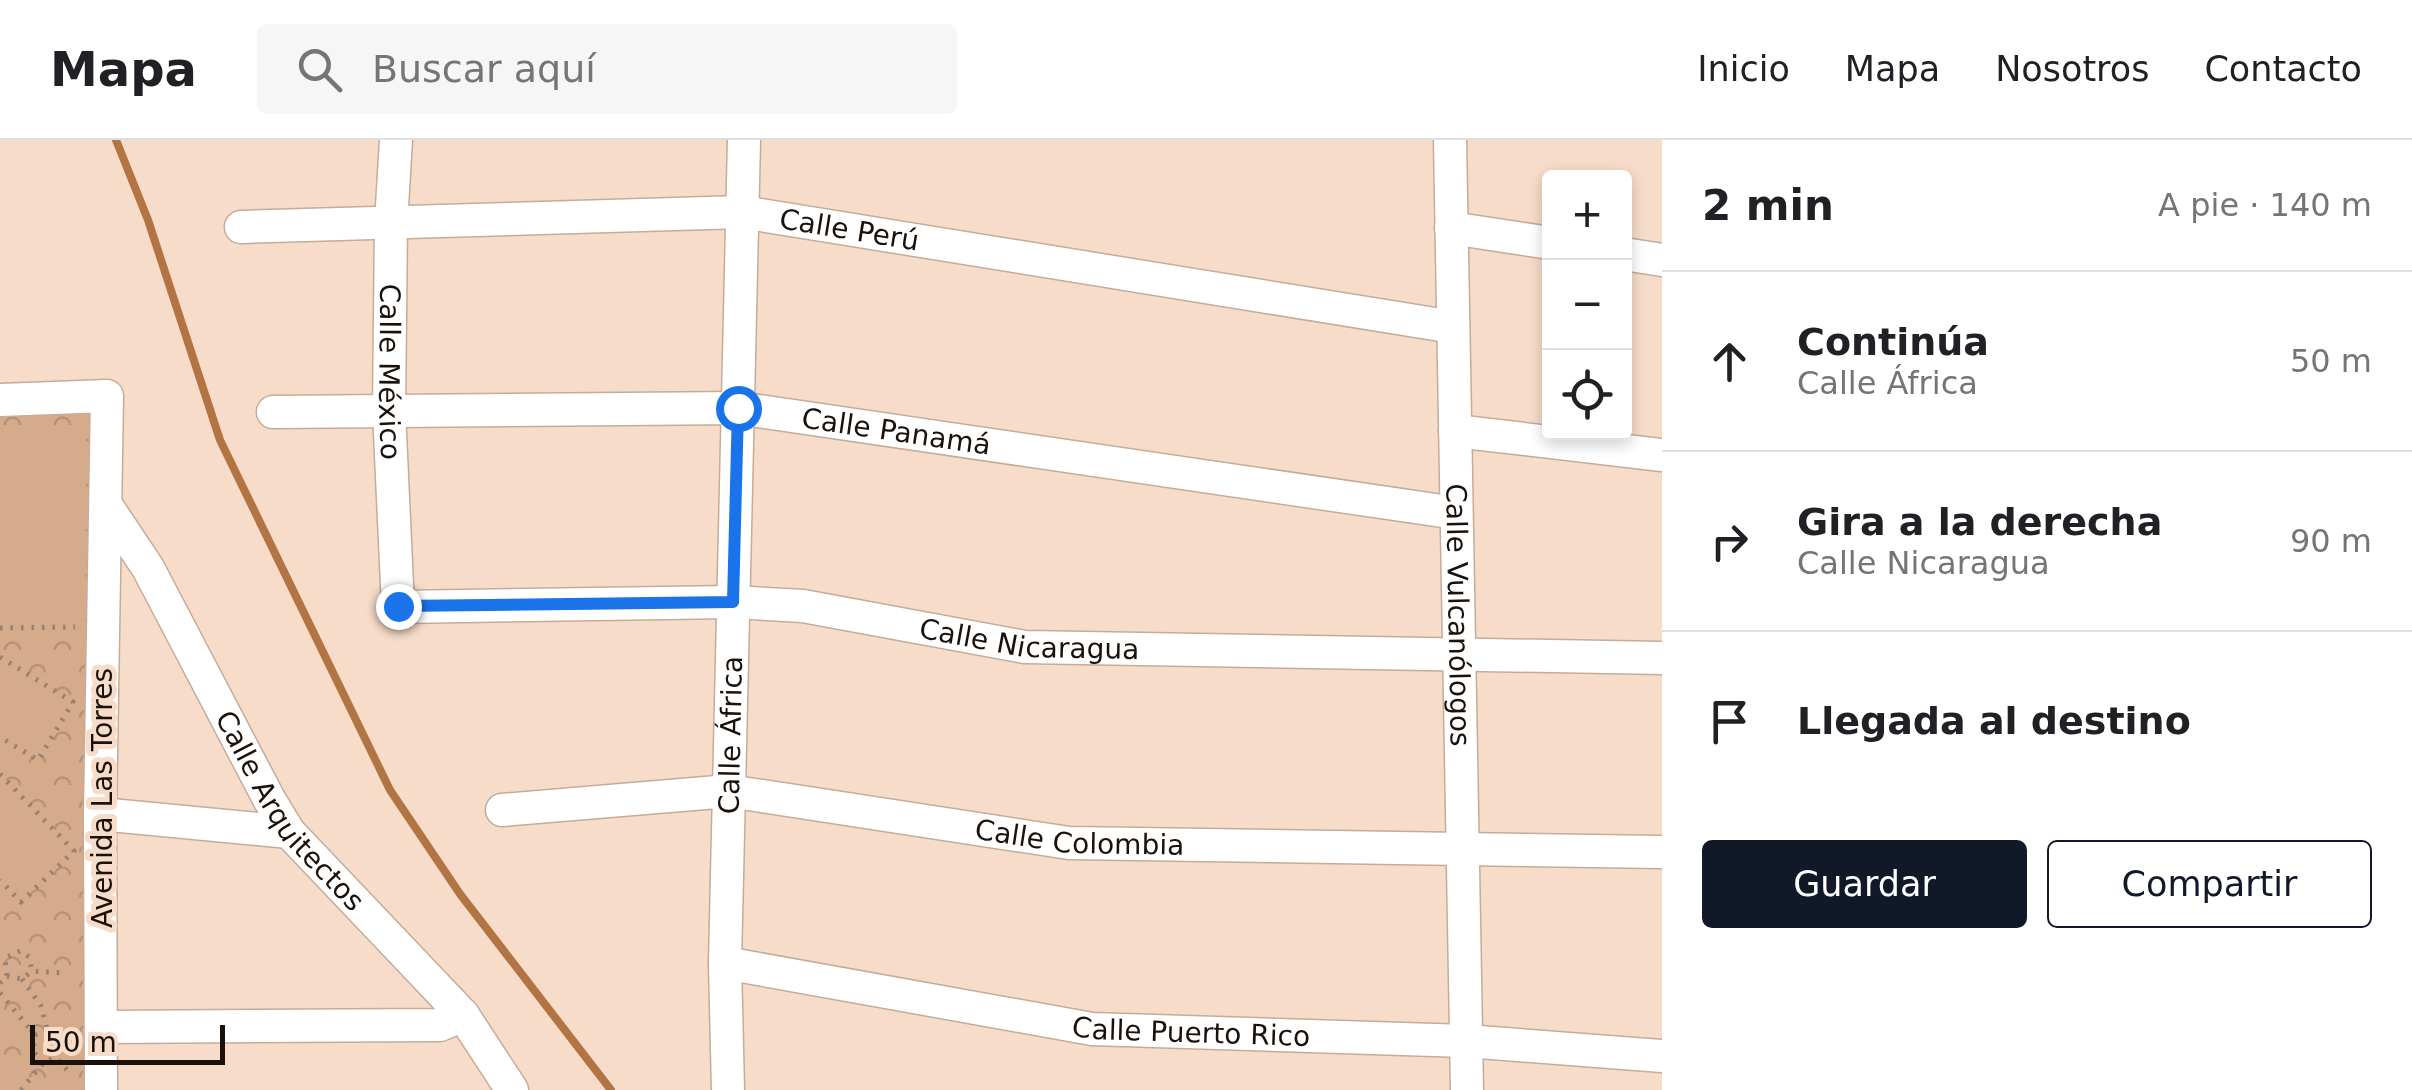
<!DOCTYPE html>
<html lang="es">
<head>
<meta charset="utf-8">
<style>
  :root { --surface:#fff; --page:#f6f6f6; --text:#202124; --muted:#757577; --line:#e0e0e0; --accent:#111827 }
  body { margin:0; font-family:"DejaVu Sans",sans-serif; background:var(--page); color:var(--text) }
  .controls { position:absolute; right:30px; top:30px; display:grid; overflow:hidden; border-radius:10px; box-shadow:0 5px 15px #0003 }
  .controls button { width:90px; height:90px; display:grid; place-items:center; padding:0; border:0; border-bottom:2px solid var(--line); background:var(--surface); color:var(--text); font:50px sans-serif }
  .scale { position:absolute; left:30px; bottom:25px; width:195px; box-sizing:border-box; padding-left:10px; border:5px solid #1a110b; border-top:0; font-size:28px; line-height:35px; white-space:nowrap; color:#1a110b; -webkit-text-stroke:8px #f6dcc9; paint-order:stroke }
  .stop { position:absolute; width:30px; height:30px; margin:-22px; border:8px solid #1a73e8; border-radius:50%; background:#fff }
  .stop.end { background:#1a73e8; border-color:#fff; box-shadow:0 2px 10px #0008 }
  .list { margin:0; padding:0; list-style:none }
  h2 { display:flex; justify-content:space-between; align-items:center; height:130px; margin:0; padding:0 40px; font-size:42px }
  h2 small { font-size:32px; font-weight:400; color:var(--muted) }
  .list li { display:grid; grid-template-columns:65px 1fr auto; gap:30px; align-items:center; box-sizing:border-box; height:180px; padding:0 40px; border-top:2px solid var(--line) }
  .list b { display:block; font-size:38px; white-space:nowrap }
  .list p { margin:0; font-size:32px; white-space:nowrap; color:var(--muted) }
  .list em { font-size:32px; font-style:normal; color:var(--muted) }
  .actions { display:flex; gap:20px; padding:30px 40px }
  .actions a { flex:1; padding:22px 0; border:2px solid var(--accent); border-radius:10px; text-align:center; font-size:35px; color:var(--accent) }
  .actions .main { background:var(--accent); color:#fff }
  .icon { flex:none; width:55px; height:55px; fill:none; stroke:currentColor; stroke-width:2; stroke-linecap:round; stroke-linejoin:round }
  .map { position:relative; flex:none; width:1662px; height:950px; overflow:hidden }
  header { display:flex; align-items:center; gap:60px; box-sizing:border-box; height:140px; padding:0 50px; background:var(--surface); border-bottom:2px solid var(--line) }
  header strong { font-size:48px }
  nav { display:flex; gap:55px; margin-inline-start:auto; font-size:35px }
  .search { width:700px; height:90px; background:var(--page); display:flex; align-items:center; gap:25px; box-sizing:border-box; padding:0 35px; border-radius:10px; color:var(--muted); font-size:38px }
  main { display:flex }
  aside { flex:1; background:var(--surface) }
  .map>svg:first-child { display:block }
  .forest { fill:url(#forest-crowns) }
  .garden { fill:#d6ab8b }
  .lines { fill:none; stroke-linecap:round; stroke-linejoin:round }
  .stream { stroke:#b27442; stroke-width:8 }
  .minor-casing { stroke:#c5ac99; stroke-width:35 }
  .path { stroke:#948174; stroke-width:5; stroke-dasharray:2.5 8; stroke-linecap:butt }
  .minor { stroke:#fff; stroke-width:32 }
  .route { stroke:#1a73e8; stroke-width:12 }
  .labels { text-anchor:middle; stroke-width:10; stroke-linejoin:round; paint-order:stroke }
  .street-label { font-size:28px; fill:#1a110b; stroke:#f6dcc9 }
</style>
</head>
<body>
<header>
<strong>Mapa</strong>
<div class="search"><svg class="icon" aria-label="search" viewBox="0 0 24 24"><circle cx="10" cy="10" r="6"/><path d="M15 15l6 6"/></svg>Buscar aquí</div>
<nav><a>Inicio</a><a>Mapa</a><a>Nosotros</a><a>Contacto</a></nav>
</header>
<main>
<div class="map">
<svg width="1662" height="950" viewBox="0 0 1662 950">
  <defs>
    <pattern id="forest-crowns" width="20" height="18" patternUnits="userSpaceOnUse" patternTransform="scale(2.5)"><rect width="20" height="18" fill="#d6ab8b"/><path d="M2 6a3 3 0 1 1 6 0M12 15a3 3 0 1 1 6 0" fill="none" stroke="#b79277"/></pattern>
  </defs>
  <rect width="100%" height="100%" fill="#f6dcc9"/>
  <path class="forest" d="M98,264L95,950H0V272Z"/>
  <path class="garden" d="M0,286H86L85,487L0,488Z
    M0,517L73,562L38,620L0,597Z
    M0,634L74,711L21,762L0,740Z"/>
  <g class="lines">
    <path class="stream" d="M116,0L148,80L220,300L390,650L460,754L611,950"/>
    <g class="minor-casing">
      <g id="minor">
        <path id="s1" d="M396,0L391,83L389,271L398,467L733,462L803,466L1025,507L1662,518"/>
        <path id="s2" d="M1450,0L1467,950"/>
        <path id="s3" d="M241,87L742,72L1453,187"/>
        <path d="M1451,88L1550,103"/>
        <path d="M1624,114L1662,120"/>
        <path d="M0,260L107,256L100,674L101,950"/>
        <path id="s4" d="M273,272L738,268L1456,373"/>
        <path d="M1455,291L1662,315"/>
        <path id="s5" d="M106,365L148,428L269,659L289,692L463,875L512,950"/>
        <path id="s6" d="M502,670L729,651L1069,703L1662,712"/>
        <path d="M100,674L289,692"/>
        <path id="s7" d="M725,823L1092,889L1466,901L1662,916"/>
        <path d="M102,887L440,885L463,875"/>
        <path id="s8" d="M728,950L725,823L744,0"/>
      </g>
    </g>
    <path class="path" d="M0,488L75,487
      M0,517L73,562L38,620L0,597
      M0,634L74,711L21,762L0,740
      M7,836L22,839L32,831
      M22,839L41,866L47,889
      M0,843L7,836L5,818L20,811L29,817L32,831L63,833
      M0,853L35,895L33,911L43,923
      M35,895L47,889L58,897L62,908L55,917
      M21,950L43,923L55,917L71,934"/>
    <use href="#minor" class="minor"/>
  </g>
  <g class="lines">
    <path class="route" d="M398,466L733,462L738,268"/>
  </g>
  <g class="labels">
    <g class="street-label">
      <text dy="10" stroke="none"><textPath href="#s3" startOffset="610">Calle Perú</textPath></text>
      <text dy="10" stroke="none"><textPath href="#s1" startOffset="232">Calle México</textPath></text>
      <text dy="10" stroke="none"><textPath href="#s4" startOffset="625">Calle Panamá</textPath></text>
      <text dy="10" stroke="none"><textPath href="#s2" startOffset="475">Calle Vulcanólogos</textPath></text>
      <text dy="10" stroke="none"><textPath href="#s1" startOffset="1102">Calle Nicaragua</textPath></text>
      <text dy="10" stroke="none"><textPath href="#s8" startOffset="355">Calle África</textPath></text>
      <text transform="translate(102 658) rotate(-90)" y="10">Avenida Las Torres</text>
      <text dy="10" stroke="none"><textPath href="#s5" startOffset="358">Calle Arquitectos</textPath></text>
      <text dy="10" stroke="none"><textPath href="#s6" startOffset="582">Calle Colombia</textPath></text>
      <text dy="10" stroke="none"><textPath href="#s7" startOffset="472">Calle Puerto Rico</textPath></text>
    </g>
  </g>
</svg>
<div class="controls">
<button>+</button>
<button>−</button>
<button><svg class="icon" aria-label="locate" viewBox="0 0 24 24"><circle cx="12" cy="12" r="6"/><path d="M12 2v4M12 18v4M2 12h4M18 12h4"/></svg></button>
</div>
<div class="scale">50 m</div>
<div class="stop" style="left:738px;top:268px"></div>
<div class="stop end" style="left:398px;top:466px"></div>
</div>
<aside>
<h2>2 min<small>A pie · 140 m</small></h2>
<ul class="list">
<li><svg class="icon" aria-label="ahead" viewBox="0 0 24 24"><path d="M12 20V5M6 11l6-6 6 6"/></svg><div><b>Continúa</b><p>Calle África</p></div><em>50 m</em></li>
<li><svg class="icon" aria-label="right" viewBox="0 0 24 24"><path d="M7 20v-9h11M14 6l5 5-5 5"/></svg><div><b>Gira a la derecha</b><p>Calle Nicaragua</p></div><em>90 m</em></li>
<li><svg class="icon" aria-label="arrive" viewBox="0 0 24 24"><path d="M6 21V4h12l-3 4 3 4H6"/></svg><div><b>Llegada al destino</b></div></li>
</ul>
<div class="actions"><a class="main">Guardar</a><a>Compartir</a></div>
</aside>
</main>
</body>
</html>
